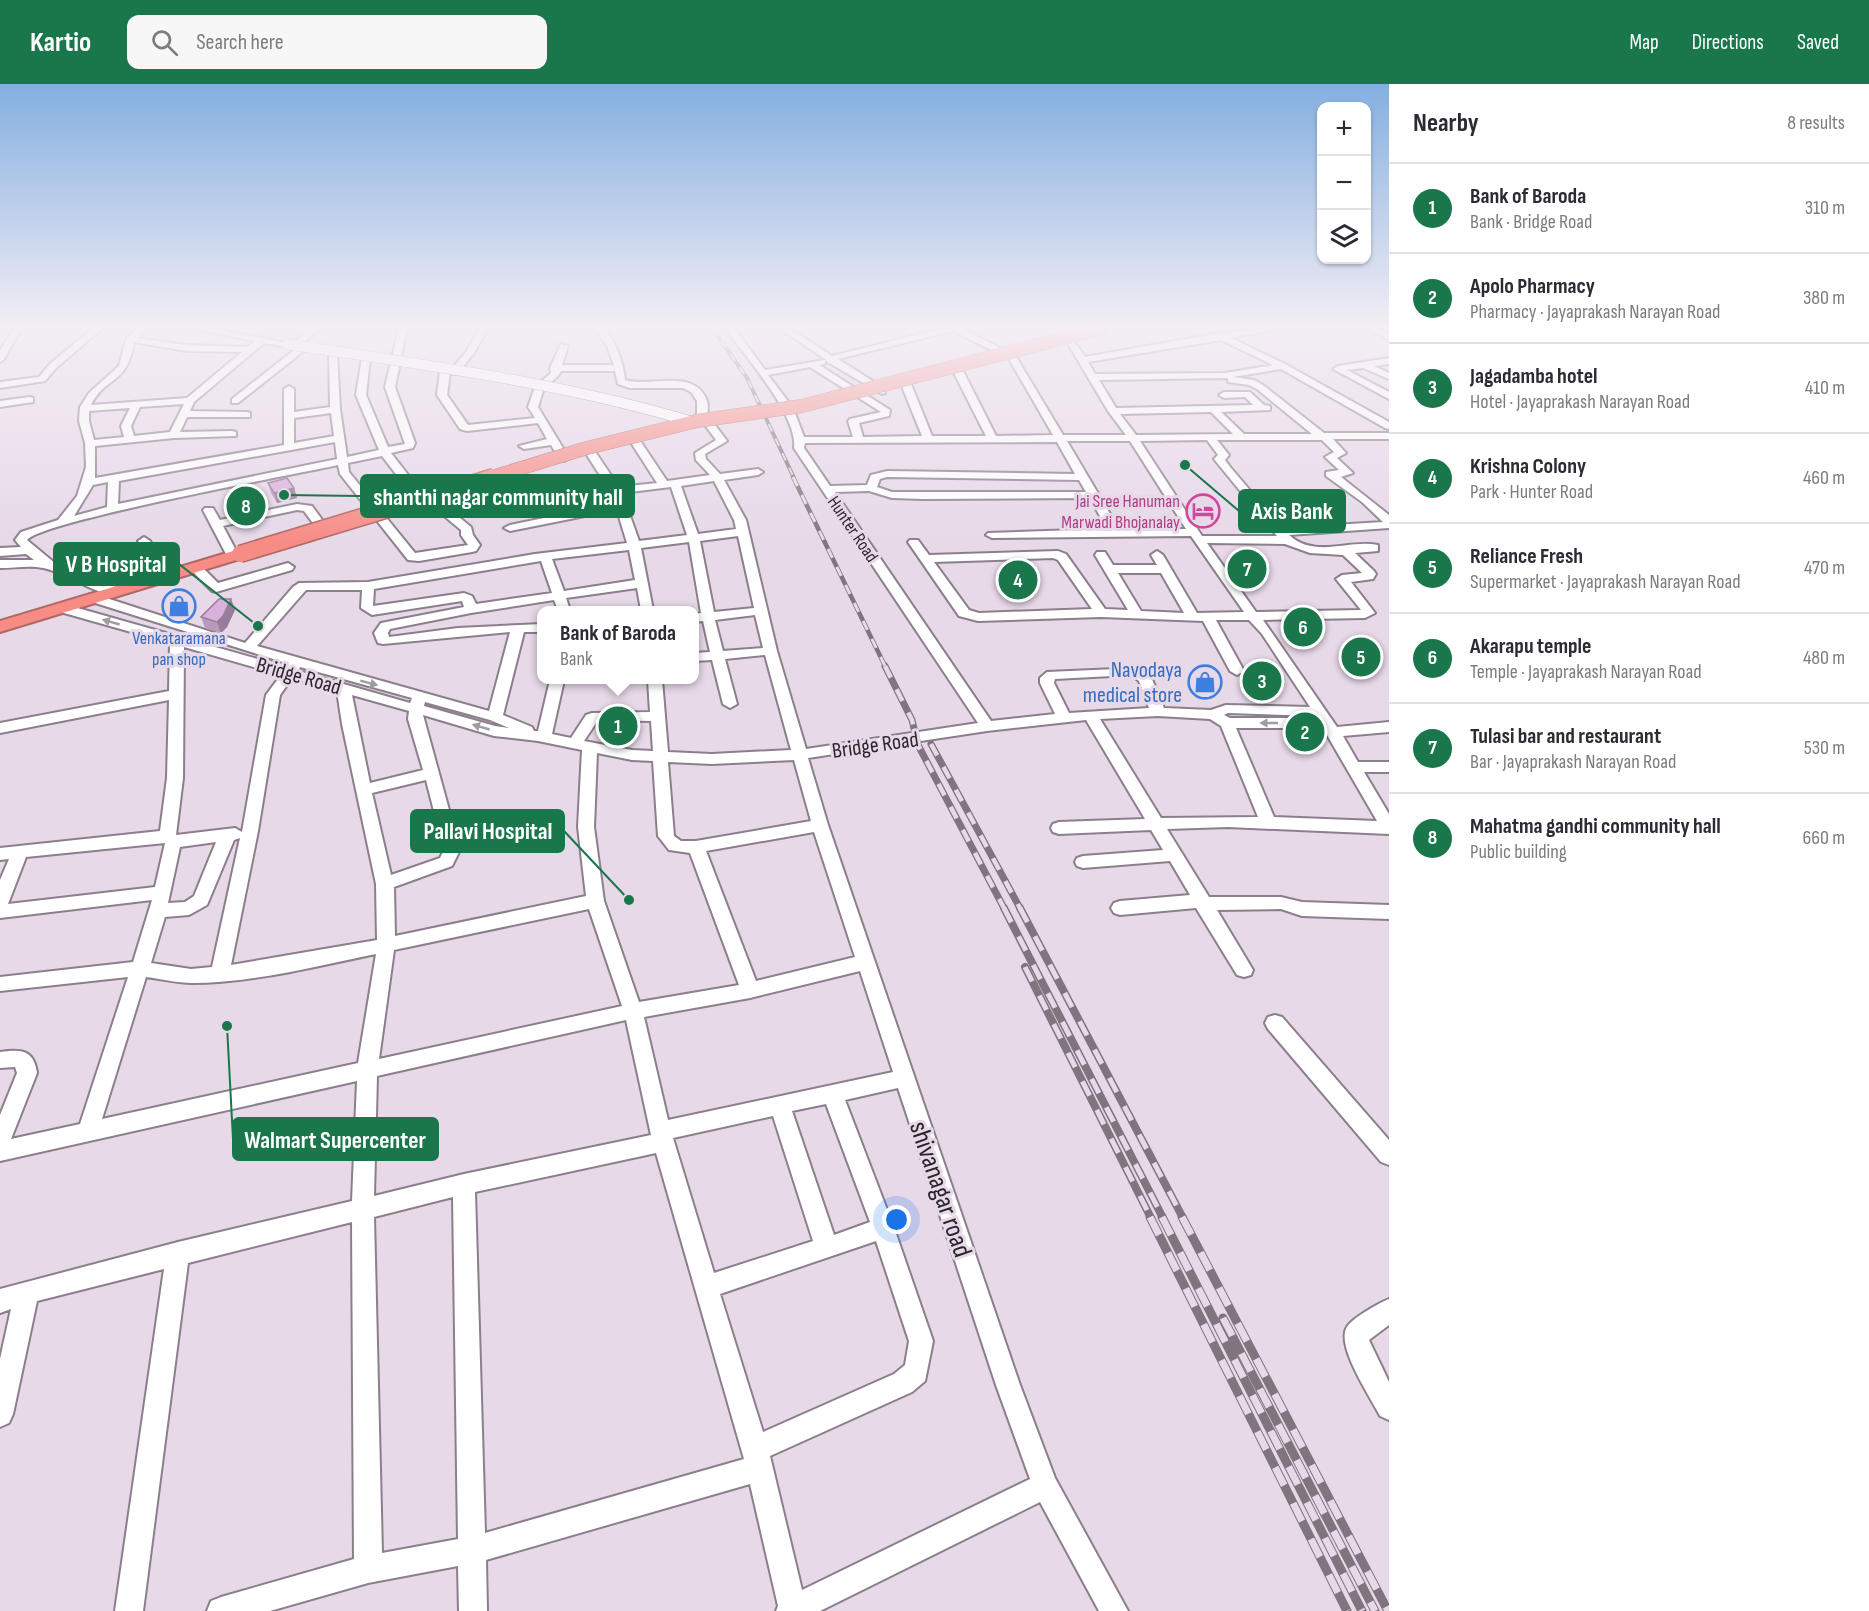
<!DOCTYPE html>
<html lang="en">
<head>
<meta charset="utf-8">
<style>
  :root { --surface:#fff; --page:#f7f7f7; --text:#2b2b33; --muted:#7c7c81; --line:#e1e1e2; --accent:#1a764b }
  body { margin:0; font-family:"Sofia Sans Condensed",sans-serif; background:var(--page); color:var(--text) }
  .controls { position:absolute; right:18px; top:18px; display:grid; overflow:hidden; border-radius:12px; box-shadow:0 2px 4px #0004 }
  .controls button { width:54px; height:54px; display:grid; place-items:center; padding:0; border:0; border-bottom:2px solid var(--line); background:var(--surface); color:var(--text); font:30px sans-serif }
  .you { position:absolute; left:897px; top:1136px; width:21px; height:21px; margin:-15px; border:4px solid #fff; border-radius:50%; background:#1a73e8; box-shadow:0 0 0 9px #1a73e833 }
  .badge { display:grid; place-items:center; width:39px; height:39px; border-radius:50%; background:var(--accent); color:#fff; font-size:20px; font-weight:700 }
  .pin { position:absolute; translate:-50% -50%; border:3px solid #fff; box-shadow:0 2px 6px #0006 }
  .popup { position:absolute; left:537px; top:522px; width:162px; height:78px; box-sizing:border-box; display:grid; place-content:center; border-radius:12px; background:var(--surface); filter:drop-shadow(0 2px 4px #0005); font-size:20px; white-space:nowrap; color:var(--muted) }
  .popup b { font-size:22px; color:var(--text) }
  .popup::after { content:''; position:absolute; left:50%; top:100%; margin-left:-12px; border:12px solid transparent; border-top-color:var(--surface) }
  .list { margin:0; padding:0; list-style:none }
  h2 { display:flex; justify-content:space-between; align-items:center; height:78px; margin:0; padding:0 24px; font-size:26px }
  h2 small { font-size:20px; font-weight:400; color:var(--muted) }
  .list li { display:grid; grid-template-columns:39px 1fr auto; gap:18px; align-items:center; box-sizing:border-box; height:90px; padding:0 24px; border-top:2px solid var(--line) }
  .list b { display:block; font-size:22px; white-space:nowrap }
  .list p { margin:0; font-size:20px; white-space:nowrap; color:var(--muted) }
  .list em { font-size:20px; font-style:normal; color:var(--muted) }
  .icon { flex:none; width:33px; height:33px; fill:none; stroke:currentColor; stroke-width:2; stroke-linecap:round; stroke-linejoin:round }
  .map { position:relative; flex:none; width:1389px; height:1527px; overflow:hidden }
  header { display:flex; align-items:center; gap:36px; box-sizing:border-box; height:84px; padding:0 30px; background:var(--accent); color:#fff }
  header strong { font-size:28px }
  nav { display:flex; gap:33px; margin-inline-start:auto; font-size:21px }
  .search { width:420px; height:54px; background:var(--page); display:flex; align-items:center; gap:15px; box-sizing:border-box; padding:0 21px; border-radius:12px; color:var(--muted); font-size:22px }
  main { display:flex }
  aside { flex:1; background:var(--surface) }
  .map>svg:first-child { display:block }
  .lines { fill:none; stroke-linecap:round; stroke-linejoin:round }
  .minor-casing { stroke:#8b7f8c; stroke-width:4 }
  .highway-casing { stroke:#af6866; stroke-width:4 }
  .minor { fill:#fff; fill-rule:evenodd }
  .highway { fill:#f78c85; fill-rule:evenodd }
  .rail-far4-casing { stroke:#7e757f; stroke-width:4 }
  .rail-far3-casing { stroke:#7e757f; stroke-width:4.5 }
  .rail-far2-casing { stroke:#7e757f; stroke-width:7 }
  .rail-far1-casing { stroke:#7e757f; stroke-width:8 }
  .rail-casing { stroke:#7e757f; stroke-width:9 }
  .rail-far4 { stroke:#e7d9e8; stroke-width:2; stroke-dasharray:8; stroke-linecap:butt }
  .rail-far3 { stroke:#e7d9e8; stroke-width:3; stroke-dasharray:10; stroke-linecap:butt }
  .rail-far2 { stroke:#e7d9e8; stroke-width:4.5; stroke-dasharray:13; stroke-linecap:butt }
  .rail-far1 { stroke:#e7d9e8; stroke-width:5; stroke-dasharray:16; stroke-linecap:butt }
  .rail { stroke:#e7d9e8; stroke-width:7; stroke-dasharray:20; stroke-linecap:butt }
  .minor-bridge-casing { stroke:#8b7f8c; stroke-width:11; stroke-linecap:butt }
  .highway-bridge-far1-casing { stroke:#af6866; stroke-width:14; stroke-linecap:butt }
  .highway-bridge-casing { stroke:#af6866; stroke-width:19; stroke-linecap:butt }
  .minor-bridge { stroke:#fff; stroke-width:10 }
  .highway-bridge-far1 { stroke:#f78c85; stroke-width:13 }
  .highway-bridge { stroke:#f78c85; stroke-width:16 }
  .wall { fill:#ba99bc }
  .shaded-wall { fill:#977d99 }
  .building { fill:#d8b2db; stroke:#977d99; stroke-width:1.5 }
  .oneway { fill:#9f9da0 }
  .labels { text-anchor:middle; stroke-width:6; stroke-linejoin:round; paint-order:stroke }
  .far-hotel-label { font-size:18px; fill:#b23c85; stroke:#e7d9e8; text-anchor:end }
  .far-street-label { font-size:18px; fill:#2a252b; stroke:#e7d9e8 }
  .far-shop-label { font-size:18px; fill:#366cbe; stroke:#e7d9e8 }
  .shop-label { font-size:22px; fill:#366cbe; stroke:#e7d9e8; text-anchor:end }
  .street-label { font-size:22px; fill:#2a252b; stroke:#e7d9e8 }
  .near-street-label { font-size:27px; fill:#2a252b; stroke:#e7d9e8 }
  .leader { fill:none; stroke:#1a764b; stroke-width:2 }
  .callout-dot { fill:#1a764b; stroke:#e7d9e8; stroke-width:2 }
  .callout { fill:#1a764b; stroke:#1a764b; stroke-width:2 }
  .callout-label { font-size:24px; text-anchor:middle; font-weight:bold; fill:#fff }
</style>
</head>
<body>
<header>
<strong>Kartio</strong>
<div class="search"><svg class="icon" aria-label="search" viewBox="0 0 24 24"><circle cx="10" cy="10" r="6"/><path d="M15 15l6 6"/></svg>Search here</div>
<nav><a>Map</a><a>Directions</a><a>Saved</a></nav>
</header>
<main>
<div class="map">
<svg width="1389" height="1527" viewBox="0 0 1389 1527">
  <rect width="100%" height="100%" fill="#e7d9e8"/>
  <g class="lines">
    <g class="minor-casing">
      <path id="minor" d="M14,244H22L4,275L0,278V267Z
        M93,244H103L56,284L45,297L0,304V298L39,293L50,280Z
        M139,244H149L137,254L186,261L248,263L255,257L190,244H211L291,260L287,263L264,259L194,318L190,327L247,328L250,329V333H187L180,348L232,347L236,348V352L174,354L95,362V394L284,361V305L289,302L294,305V328L330,323L329,269L333,266L337,269L340,325L347,373L379,366L356,311L362,274L366,271L370,274L366,311L388,363L405,360L385,303L399,244H407L395,303L415,359L413,364L391,369L426,414L437,415L471,443L473,451L480,461L476,467L472,468L419,477L408,476L340,390L338,381C297,390 41,437 27,456L56,480L119,504L121,507L119,510C99,514 63,487 43,484C30,481 14,484 0,484V476H34L26,470L0,472V464L21,463L15,456L21,448L58,436L77,412L86,383L85,359L79,337L80,323L89,309L119,282L126,255ZM134,258L186,267L242,268L187,314L91,321C106,291 127,302 134,258ZM184,320L170,348L134,352L131,342L140,323ZM130,324L121,342L124,353L94,356L89,337V327ZM331,329L334,352L294,359V334ZM335,358L337,375L118,420L119,397ZM382,372L419,420L431,421L461,446V451L468,461L415,469L349,388L348,379ZM108,398L107,423L74,432L93,401Z
        M311,244H321L299,262H305V266L238,319H232V315L298,263L291,261Z
        M480,244H488L474,269L457,290H451L449,288L466,268Z
        M595,244H604C617,260 623,278 625,296C650,304 695,283 707,317C709,323 707,330 707,336L712,337L727,357L705,370L706,375L720,390L758,385L763,388L758,391L724,396L746,436L777,567L806,665L978,639L794,364C798,331 744,271 725,244H734L765,286L825,276V280L819,281L890,326L889,332L859,339L863,353L922,352L901,300L906,297L911,300L932,352H986L953,287L958,284L963,287L996,352L1053,351L1009,275L953,247L838,275L885,305V309L882,310L826,277L825,275L779,244H789L832,272L945,244H960L1015,271L1063,351H1126L1108,327L1067,258L1042,244C1064,244 1074,256 1085,273L1220,249L1282,244L1231,254L1285,280L1389,338V345L1385,344L1281,285L1233,293L1254,296L1263,301L1324,349H1389V355H1333L1346,369L1337,374L1353,389L1341,393L1389,431V444L1289,451C1315,475 1349,455 1378,461V467L1355,469L1374,487L1376,490L1373,495L1351,498L1375,529L1365,534L1263,536L1337,643L1389,638V648L1343,652L1358,678H1389V688H1364L1389,730V750L1228,743L1167,745L1209,813H1281L1302,818L1389,821V835L1302,832L1281,825L1217,826L1253,886L1251,891L1244,893L1237,891L1196,824L1120,831L1114,829L1111,824L1114,819L1120,817L1190,811L1170,777L1083,784L1077,782L1075,778L1077,774L1083,772L1163,766L1151,746L1059,750L1053,748L1051,744L1053,740L1059,738L1145,735L1086,636L987,647L808,674L828,741L1020,1301L1055,1394L1128,1527H1099L1040,1418L820,1527H776L778,1522L750,1400L486,1476L487,1527H459L458,1482L368,1499L270,1527H207L211,1517L221,1513L354,1475L352,1138L188,1179L143,1527H115L164,1185L37,1217L13,1330L9,1339L0,1343V1275L11,1225L0,1229V1205L178,1158L352,1117L357,997L0,1077V1031L17,989L15,983L0,984V968C20,965 34,965 37,989L11,1055L80,1040L128,893L0,907V893L133,878L152,816L0,834V796L9,775L0,776V764L160,747L167,694L169,616L0,649V639L169,607L170,559L57,527L56,524L57,521H67L286,583L289,580L89,517L87,514L89,511H97L245,559L293,503L299,499L368,498L535,470L627,459L616,423L595,430L510,447L504,444L510,441L592,424L613,416L605,399L523,411L538,426L532,429L516,418L512,409L517,406L601,393L583,365L588,362L592,363L619,403L657,399L628,354L633,351L637,352L667,397L710,391L696,376L695,369L716,356L705,341L697,338V317L691,308L683,304H630L618,300L615,287H561L558,292L544,304L538,323L569,374L564,377L560,376L551,361L524,365L519,362L547,355L538,339L467,347L460,345L437,311L440,287L445,284L450,287L447,311L468,341L535,334L528,323L535,303L551,289L550,284L561,260L568,262L562,281H614L607,262ZM1221,256L1273,281L1225,289L1095,290L1088,278ZM810,283L881,328L850,335L848,337L853,353H804L793,324L768,291ZM1228,294V298L1249,301L1257,305L1312,350H1244L1221,328L1270,326V322L1264,321L1250,308H1224L1219,311L1224,314L1245,313L1253,321L1116,324L1099,296ZM1211,328L1233,350L1136,351L1120,330ZM1207,356L1218,371L1214,375L1277,452H1202L1140,357ZM1217,356H1322L1334,368L1325,373L1339,386L1326,388V392L1362,418L1383,438L1282,444L1231,384L1225,376L1229,371ZM1067,357H1130L1186,445H1119ZM1057,358L1075,390L887,387L871,391L867,401L830,402L804,364L805,359ZM887,393L1079,396L1086,408H892L877,403L880,395ZM714,397L734,436L736,445L698,450L681,402ZM671,403L687,451L639,457L622,409ZM869,407L892,414L923,415L1090,414L1107,445L988,449L986,451L992,454L1191,452L1244,528L1197,529L1163,471L1157,467L1151,471L1157,481H1113L1105,468H1097L1095,471L1128,526L1105,525L1066,470L1058,467L929,471L918,456H910L908,458L959,532L978,537L1101,533L1203,537L1230,587L1237,591L1244,587L1216,536H1249L1262,550L1310,623L1226,621L1211,626L1164,624L1152,595L1139,584L1047,588L1040,594V599L1055,630L991,637L835,408ZM738,452L754,524L714,528L700,457ZM689,458L701,529L694,530V538L703,537L710,568L694,569V577L712,576L723,620L730,624L737,620L725,575L765,571L791,666L712,670L668,668L662,596H648L650,628L592,629L586,631L571,654L552,650L564,596H550L538,647H534L532,643L503,631L524,548H542V540L458,544L389,553L388,549L390,545L471,529L554,516L558,526H570L566,514L637,504L641,526H653L641,464ZM1207,459L1285,460L1310,469L1343,471L1362,489L1342,491L1336,495L1361,526L1256,528ZM629,466L635,496L564,507L552,475ZM1053,474L1058,476L1092,525L979,529L969,526L934,478ZM541,477L552,509L476,520L472,512L464,509L373,522L374,505ZM1118,489H1161L1184,529L1141,527ZM306,506H362L361,524L372,531L462,517L464,523L381,539L374,549L378,559L383,560L510,548L489,627L257,562ZM755,531L763,564L723,567L715,536ZM184,563L281,591L266,611L242,748L235,744L176,751L183,694ZM300,583L412,614L410,619L298,587ZM1131,591L1139,597L1149,624L1069,629L1054,599L1055,595ZM292,594L337,607L342,640L376,800L377,856L231,881L258,747L280,611ZM352,611L409,627L408,635L423,686L370,699ZM425,618L490,636L509,644L495,642L424,622ZM1228,629L1315,632L1317,634H1230L1224,631ZM423,631L494,652L538,657L582,666L578,743L586,812L395,852L394,803L452,782L460,766ZM1158,632L1210,635L1221,642L1258,733L1161,734L1100,635ZM598,636L651,637L653,667L632,666L584,657ZM1236,644H1323L1377,737L1274,733ZM597,669L632,676L653,677L658,752L669,766L690,769L739,901L639,918L604,817L594,743ZM794,676L811,737L696,757H681L674,752L668,678L712,680ZM426,696L444,766L440,774L391,791L372,709ZM814,748L855,873L756,897L706,767ZM240,754L212,883L191,885L151,879L165,833L189,831L207,821L234,756ZM216,758L194,812L185,818L168,819L180,763ZM165,759L155,803L8,820L26,773ZM589,825L622,922L379,975L394,866ZM376,870L358,979L102,1035L146,893C161,895 177,899 192,899C252,899 317,882 376,870ZM860,887L893,988L668,1036L644,933L750,914ZM626,936L651,1051L464,1090L374,1112L377,992ZM898,1004L996,1301L1030,1395L802,1506L770,1372L912,1308L925,1297L933,1257L894,1144L845,1016ZM826,1020L870,1138L834,1151L792,1027ZM773,1032L813,1157L714,1189L673,1054ZM656,1069L744,1375L485,1449L475,1108ZM453,1113L458,1455L382,1469L374,1133ZM876,1157L909,1257L905,1281L894,1290L763,1348L720,1210Z
        M1366,244H1377L1389,250V256Z
        M1389,274V280L1374,282L1389,289V295L1363,284L1347,286L1389,308V315L1333,285L1338,282Z
        M30,313L33,314V318L0,323V317Z
        M297,420L312,422L331,448L329,450H321L304,427L297,426L223,442L239,472L233,476L227,472L203,426L205,424H213L220,436Z
        M144,453L150,457L170,492L168,495L164,496L158,492L138,457Z
        M195,479L199,480L218,499L288,479L294,483L292,486L216,508L212,507L191,486L189,483Z
        M1275,931L1282,933L1389,1056V1081L1381,1078L1268,945L1265,939L1268,933Z
        M1389,1215V1241L1369,1256L1389,1298V1336L1380,1332C1371,1314 1335,1261 1347,1243C1352,1234 1379,1219 1389,1215Z"/>
    </g>
    <g class="highway-casing">
      <path id="highway" d="M240,465L246,467L248,470L246,473L0,548V537Z"/>
    </g>
    <use href="#minor" class="minor"/>
    <use href="#highway" class="highway"/>
    <g class="rail-far4-casing">
      <path id="rail-far4" d="M712,244L747,294L794,394"/>
    </g>
    <g class="rail-far3-casing">
      <path id="rail-far3" d="M793,393L886,584"/>
    </g>
    <g class="rail-far2-casing">
      <path id="rail-far2" d="M885,582L912,636L918,661L1005,826
        M931,660L1021,826"/>
    </g>
    <g class="rail-far1-casing">
      <path id="rail-far1" d="M1004,824L1163,1134
        M1020,824L1183,1134
        M1025,883L1151,1134"/>
    </g>
    <g class="rail-casing">
      <path id="rail" d="M1150,1133L1347,1527
        M1162,1133L1362,1527
        M1182,1133L1388,1527
        M1223,1234L1375,1527"/>
    </g>
    <use href="#rail-far4" class="rail-far4"/>
    <use href="#rail-far3" class="rail-far3"/>
    <use href="#rail-far2" class="rail-far2"/>
    <use href="#rail-far1" class="rail-far1"/>
    <use href="#rail" class="rail"/>
    <g class="minor-bridge-casing">
      <path id="minor-bridge" d="M287,260C422,281 561,298 693,338"/>
    </g>
    <g class="highway-bridge-far1-casing">
      <path id="highway-bridge-far1" d="M489,394L587,364L697,337L802,322L1103,244"/>
    </g>
    <g class="highway-bridge-casing">
      <path id="highway-bridge" d="M240,470L494,393"/>
    </g>
    <use href="#minor-bridge" class="minor-bridge"/>
    <use href="#highway-bridge-far1" class="highway-bridge-far1"/>
    <use href="#highway-bridge" class="highway-bridge"/>
  </g>
  <path class="wall" d="M268,399L294,404L297,414L277,419L271,409Z
    M231,515L235,526L227,543L221,549L205,544L201,533Z"/>
  <path class="shaded-wall" d="M294,404L297,414L277,419L274,409Z
    M231,515L235,526L227,543L221,549L217,538Z"/>
  <path class="building" d="M287,394L294,404L274,409L268,399Z
    M219,515H231L223,532L217,538L201,533Z"/>
  <defs><path id="oneway-solid" d="M-6-.8H1V-3.2L6.5 0L1 3.2V.8H-6Z" transform="scale(1.5)"/></defs>
  <g class="oneway">
    <use href="#oneway-solid" transform="translate(111 538) rotate(-164)"/>
    <use href="#oneway-solid" transform="translate(369 599) rotate(15)"/>
    <use href="#oneway-solid" transform="translate(1269 639) rotate(180)"/>
    <use href="#oneway-solid" transform="translate(481 643) rotate(-164)"/>
  </g>
  <linearGradient id="sky" x2="0" y2="1"><stop stop-color="#83afe0"/><stop offset="0.53" stop-color="#f4eef5"/><stop offset="1" stop-color="#f4eef5" stop-opacity="0"/></linearGradient>
  <rect width="1389" height="458" fill="url(#sky)"/>
  <defs>
    <g id="hotel-ring" transform="scale(1.725)"><circle r="9.5" fill="#e7d9e8" stroke="#d1479c" stroke-width="1.5"/><path d="M-6-4.5h1.5V1H6V5H4.5V3h-9V5H-6ZM-4 0a1.8 1.8 0 1 1 3.6 0ZM.5 0V-2.5h3Q6-2.5 6 0Z" fill="#d1479c"/></g>
    <g id="shop-ring" transform="scale(1.725)"><circle r="9.5" fill="#e7d9e8" stroke="#3f7fe0" stroke-width="1.5"/><path d="M-5-2.5h2.3a2.7 3.5 0 0 1 5.4 0H5L5.5 6h-11ZM-1.5-2.5h3a1.5 2.3 0 0 0-3 0Z" fill="#3f7fe0"/></g>
  </defs>
  <g fill-rule="evenodd">
    <use href="#hotel-ring" x="1203" y="427"/>
    <use href="#shop-ring" x="179" y="522"/>
    <use href="#shop-ring" x="1205" y="598"/>
  </g>
  <g class="labels">
    <g class="far-hotel-label">
      <text x="1180" y="423">Jai Sree Hanuman<tspan x="1180" dy="21">Marwadi Bhojanalay</tspan></text>
    </g>
    <g class="far-street-label">
      <text transform="translate(853 445) rotate(56)" y="6">Hunter Road</text>
    </g>
    <g class="far-shop-label">
      <text x="179" y="560">Venkataramana<tspan x="179" dy="21">pan shop</tspan></text>
    </g>
    <g class="shop-label">
      <text x="1182" y="593">Navodaya<tspan x="1182" dy="25">medical store</tspan></text>
    </g>
    <g class="street-label">
      <text transform="translate(299 591) rotate(16)" y="8">Bridge Road</text>
      <text transform="translate(875 660) rotate(-8)" y="8">Bridge Road</text>
    </g>
    <g class="near-street-label">
      <text transform="translate(941 1105) rotate(71)" y="9">shivanagar road</text>
    </g>
  </g>
  <path class="leader" d="M284 411L361 412M1185 381L1239 427M258 542L179 480M629 816L564 747M227 942L233 1055"/>
  <g class="callout-dot">
    <circle cx="284" cy="411" r="6"/>
    <circle cx="1185" cy="381" r="6"/>
    <circle cx="258" cy="542" r="6"/>
    <circle cx="629" cy="816" r="6"/>
    <circle cx="227" cy="942" r="6"/>
  </g>
  <g class="callout">
    <rect x="361" y="391" width="273" height="42" rx="6"/>
    <rect x="1239" y="406" width="106" height="42" rx="6"/>
    <rect x="54" y="459" width="125" height="42" rx="6"/>
    <rect x="411" y="726" width="153" height="42" rx="6"/>
    <rect x="233" y="1034" width="205" height="42" rx="6"/>
  </g>
  <g class="callout-label">
    <text x="498" y="421">shanthi nagar community hall</text>
    <text x="1292" y="435">Axis Bank</text>
    <text x="116" y="488">V B Hospital</text>
    <text x="488" y="755">Pallavi Hospital</text>
    <text x="335" y="1064">Walmart Supercenter</text>
  </g>
</svg>
<div class="controls">
<button>+</button>
<button>−</button>
<button><svg class="icon" aria-label="layers" viewBox="0 0 24 24"><path d="M12 4l9 5-9 5-9-5zM3 14l9 5 9-5"/></svg></button>
</div>
<div class="you"></div>
<div class="pin badge" style="left:618px;top:642px">1</div>
<div class="popup"><b>Bank of Baroda</b>Bank</div>
<div class="pin badge" style="left:1305px;top:648px">2</div>
<div class="pin badge" style="left:1262px;top:597px">3</div>
<div class="pin badge" style="left:1018px;top:496px">4</div>
<div class="pin badge" style="left:1361px;top:573px">5</div>
<div class="pin badge" style="left:1303px;top:543px">6</div>
<div class="pin badge" style="left:1247px;top:485px">7</div>
<div class="pin badge" style="left:246px;top:422px">8</div>
</div>
<aside>
<h2>Nearby<small>8 results</small></h2>
<ul class="list">
<li><span class="badge">1</span><div><b>Bank of Baroda</b><p>Bank · Bridge Road</p></div><em>310 m</em></li>
<li><span class="badge">2</span><div><b>Apolo Pharmacy</b><p>Pharmacy · Jayaprakash Narayan Road</p></div><em>380 m</em></li>
<li><span class="badge">3</span><div><b>Jagadamba hotel</b><p>Hotel · Jayaprakash Narayan Road</p></div><em>410 m</em></li>
<li><span class="badge">4</span><div><b>Krishna Colony</b><p>Park · Hunter Road</p></div><em>460 m</em></li>
<li><span class="badge">5</span><div><b>Reliance Fresh</b><p>Supermarket · Jayaprakash Narayan Road</p></div><em>470 m</em></li>
<li><span class="badge">6</span><div><b>Akarapu temple</b><p>Temple · Jayaprakash Narayan Road</p></div><em>480 m</em></li>
<li><span class="badge">7</span><div><b>Tulasi bar and restaurant</b><p>Bar · Jayaprakash Narayan Road</p></div><em>530 m</em></li>
<li><span class="badge">8</span><div><b>Mahatma gandhi community hall</b><p>Public building</p></div><em>660 m</em></li>
</ul>
</aside>
</main>
</body>
</html>
